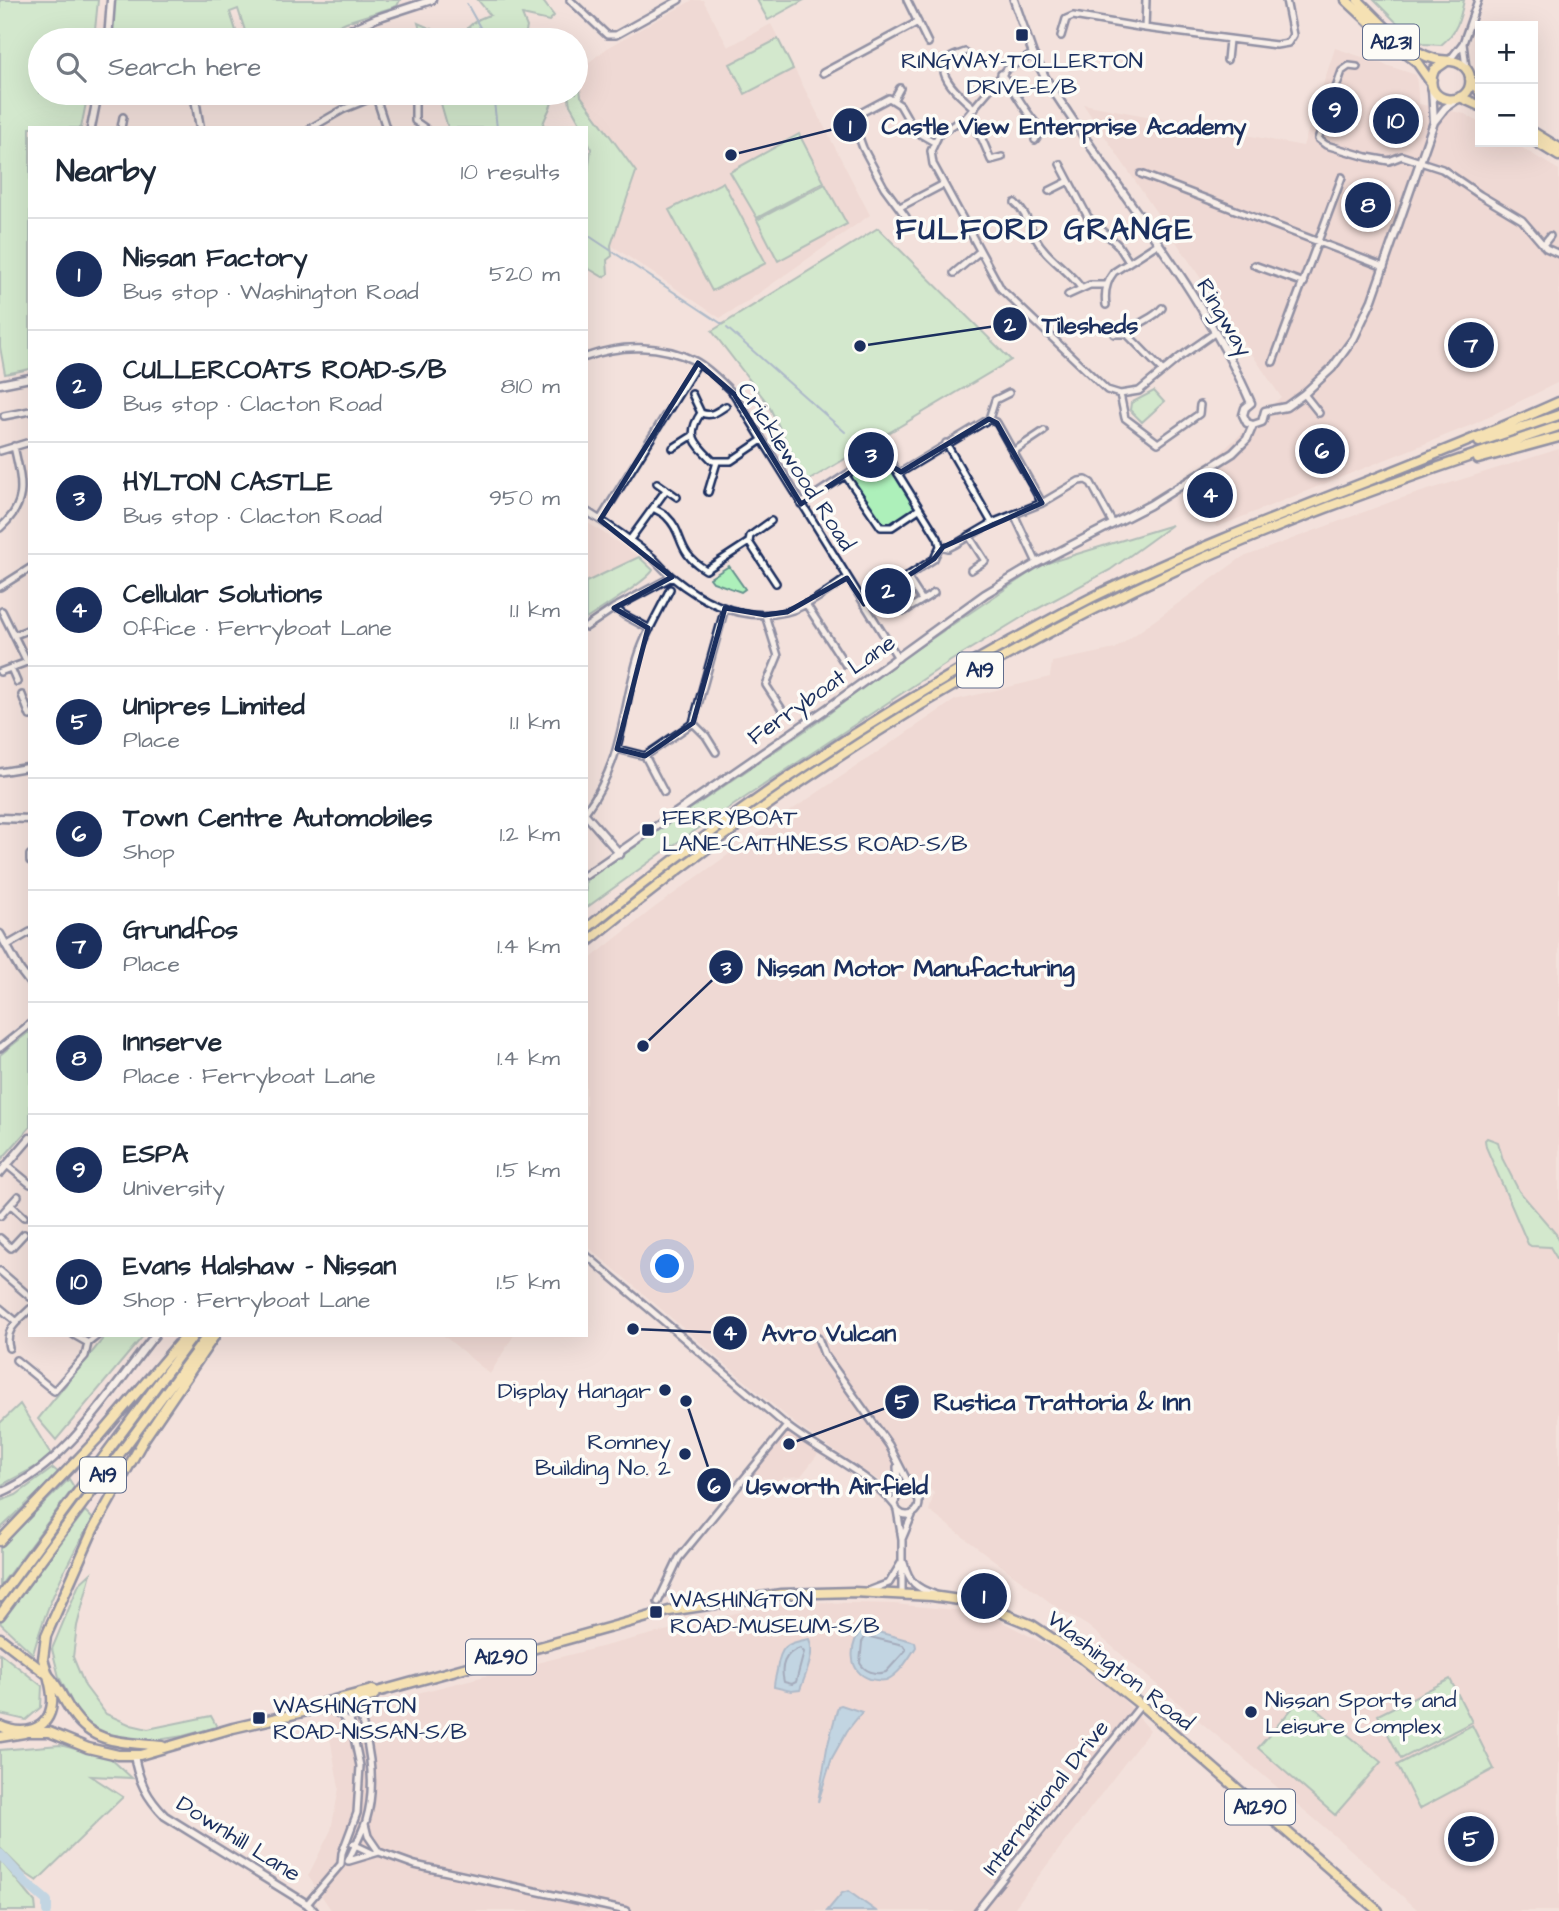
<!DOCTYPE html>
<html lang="en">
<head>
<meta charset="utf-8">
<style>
  :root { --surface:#fff; --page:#f6f6f7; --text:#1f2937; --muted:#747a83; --line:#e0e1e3; --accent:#1b2f5e }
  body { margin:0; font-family:"Architects Daughter",sans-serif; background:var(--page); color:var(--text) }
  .controls { position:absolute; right:21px; top:21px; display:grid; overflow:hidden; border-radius:0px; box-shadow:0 7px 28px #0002 }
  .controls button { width:63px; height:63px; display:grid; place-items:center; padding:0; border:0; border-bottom:2px solid var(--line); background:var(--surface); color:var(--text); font:35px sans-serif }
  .you { position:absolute; left:668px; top:1267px; width:24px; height:24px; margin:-18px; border:5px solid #fff; border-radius:50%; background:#1a73e8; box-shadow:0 0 0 10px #1a73e833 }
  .badge { display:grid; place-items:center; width:46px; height:46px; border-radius:50%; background:var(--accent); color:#fff; font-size:23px; font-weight:700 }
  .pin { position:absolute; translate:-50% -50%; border:4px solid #fff; box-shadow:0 2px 7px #0006 }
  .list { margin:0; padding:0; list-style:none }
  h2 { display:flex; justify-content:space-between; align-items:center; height:91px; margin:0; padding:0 28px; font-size:30px }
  h2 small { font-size:23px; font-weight:400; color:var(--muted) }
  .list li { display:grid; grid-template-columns:46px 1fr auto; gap:21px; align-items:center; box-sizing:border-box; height:112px; padding:0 28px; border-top:2px solid var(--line) }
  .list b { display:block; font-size:26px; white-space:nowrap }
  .list p { margin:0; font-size:23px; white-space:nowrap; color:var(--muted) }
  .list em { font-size:23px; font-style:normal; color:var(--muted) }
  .icon { flex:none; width:38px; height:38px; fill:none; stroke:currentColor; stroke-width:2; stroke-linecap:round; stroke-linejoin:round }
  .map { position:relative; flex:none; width:1559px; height:1911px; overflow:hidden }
  .search { position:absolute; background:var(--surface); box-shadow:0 7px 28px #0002; left:28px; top:28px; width:560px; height:77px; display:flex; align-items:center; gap:18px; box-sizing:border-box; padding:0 24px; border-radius:38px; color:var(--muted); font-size:26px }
  .panel { position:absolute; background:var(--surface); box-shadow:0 7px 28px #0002; left:28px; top:126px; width:560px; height:1211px; border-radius:0px }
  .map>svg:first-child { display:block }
  .built { fill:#eccec9 }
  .green { fill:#adf0ba; stroke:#64908c; stroke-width:2 }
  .water { fill:#88c6e8; stroke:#5c8ab1; stroke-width:2 }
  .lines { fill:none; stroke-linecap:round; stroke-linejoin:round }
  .shore { stroke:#476b95; stroke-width:2 }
  .stream { stroke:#5c8ab1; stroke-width:2 }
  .river { stroke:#88c6e8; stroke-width:10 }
  .minor-casing { stroke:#1b2f5e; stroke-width:10 }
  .tertiary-casing { stroke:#1b2f5e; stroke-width:11 }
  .primary-casing { stroke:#1b2f5e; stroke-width:13 }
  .trunk-casing { stroke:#1b2f5e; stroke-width:13 }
  .minor { stroke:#fdfcf7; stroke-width:5 }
  .tertiary { stroke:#fdfcf7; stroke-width:6 }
  .primary { stroke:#f9e181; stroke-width:8 }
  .trunk { stroke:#f9e181; stroke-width:8 }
  .marked { fill:none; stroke:#1b2f5e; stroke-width:5; stroke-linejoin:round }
  .poi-dot { fill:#1b2f5e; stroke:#fdfcf7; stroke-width:2.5 }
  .labels { text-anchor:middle; stroke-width:7; stroke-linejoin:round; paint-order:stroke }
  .shield { fill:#fdfcf7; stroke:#5f6c8c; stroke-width:2 }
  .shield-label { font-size:21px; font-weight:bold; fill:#1b2f5e }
  .poi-label { font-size:23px; fill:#1b2f5e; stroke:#fdfcf7; text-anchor:start }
  .street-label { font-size:23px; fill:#1b2f5e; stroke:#fdfcf7 }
  .district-label { font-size:30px; font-weight:bold; letter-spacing:2px; fill:#1b2f5e; stroke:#fdfcf7 }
  .leader { fill:none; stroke:#1b2f5e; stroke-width:2.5 }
  .callout-dot { fill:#1b2f5e; stroke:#fdfcf7; stroke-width:2.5 }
  .mark-label { font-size:21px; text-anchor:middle; font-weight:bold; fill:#fff }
  .callout-label { font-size:24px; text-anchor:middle; font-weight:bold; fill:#1b2f5e; stroke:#fdfcf7; stroke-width:7; stroke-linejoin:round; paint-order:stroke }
</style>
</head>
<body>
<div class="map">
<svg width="1559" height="1911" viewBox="0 0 1559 1911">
  <rect width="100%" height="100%" fill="#f3e1dc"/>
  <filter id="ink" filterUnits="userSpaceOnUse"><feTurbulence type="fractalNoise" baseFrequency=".0143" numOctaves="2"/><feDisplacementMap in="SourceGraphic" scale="14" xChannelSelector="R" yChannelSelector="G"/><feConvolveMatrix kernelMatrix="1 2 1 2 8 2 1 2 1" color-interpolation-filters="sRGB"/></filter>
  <g filter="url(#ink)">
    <path class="built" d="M693,0H703L728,47L771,24L870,215L745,303L720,318L611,245L636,172L576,89V72L610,46Z
      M1335,48L1416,75L1419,104L1465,114L1480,123V142H1512L1559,170V382L1474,424L1217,527L1181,489L1281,397L1083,104L1303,146Z
      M1559,449V1911H1419L1351,1850L1088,1626L1055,1606L929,1511L934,1493L915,1475L884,1484L798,1426L586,1245V962L654,908L768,826L955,700L1050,677L1052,662L1115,649L1241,558L1396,500Z
      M586,522L593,526L639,557L586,582Z
      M443,1335H514L490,1374Z
      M787,1431L818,1454L801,1476L784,1477L769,1487L752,1473Z
      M809,1602L894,1604L976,1612L1001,1621L1056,1650L1090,1673L1119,1695L1150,1730L1012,1911H332L308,1876L331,1830L339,1788L326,1716L752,1609Z"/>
    <path class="green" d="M0,0H98L94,40H40V93H88L81,128H30V369L5,374L0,347Z
      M113,0H400L397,6L346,22L307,40H248L238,9L230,12L239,40H109Z
      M478,0H542L554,16L549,21L522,15L527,27L524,40H423L418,23L457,40C467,28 474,19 490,15Z
      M757,0H804L768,20Z
      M1374,0H1464C1460,20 1457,32 1441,45L1424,44L1395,21Z
      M778,39L793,69L745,94L730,64Z
      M576,61L581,96L636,172L611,245L612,256L607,260L608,274L603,277L586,267V190L591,149L586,136V128H583L570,105L568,93H576Z
      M438,93H553C555,104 544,116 542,128H448Z
      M799,134L824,182L757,218L730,172Z
      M723,182L766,263L712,291L669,210Z
      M825,184L847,224L778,261L757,220Z
      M878,228L1011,360L806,482L768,404L712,331Z
      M1154,391L1164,402L1142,422L1130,410L1131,403Z
      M870,459H886L919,509L884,528L846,476Z
      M1172,525L1110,570L1024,616L952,660L663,852L586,908V880L815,724L900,660L1041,565Z
      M639,557L653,570C649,579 599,611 586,619V582Z
      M729,566L745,589L741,592L713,582L710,578Z
      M30,1031V1127L0,1161V1055Z
      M1487,1138L1498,1142L1503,1160L1519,1191L1556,1234L1559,1240V1262L1550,1247L1531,1246L1528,1244L1486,1147L1485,1140Z
      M106,1335H144L56,1440L38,1419Z
      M20,1404L52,1456L43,1463L0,1486V1423Z
      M53,1468L59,1473L0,1529V1501L16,1495Z
      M69,1479L74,1487L0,1586V1547Z
      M85,1511L93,1519C67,1561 46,1606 33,1654L0,1623Z
      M91,1573L77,1626L73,1657L85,1686L106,1714L131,1725L148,1729L211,1716L217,1727L183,1736L145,1742L105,1735L79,1716L59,1677L52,1649L79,1584Z
      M0,1653L42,1686L41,1707L26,1720L0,1714Z
      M1450,1679L1472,1722L1401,1759L1378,1715Z
      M1302,1697L1381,1762L1335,1815L1258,1748Z
      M1472,1725L1494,1769L1419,1809L1397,1765Z
      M60,1745L110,1758L132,1778L91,1776L123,1797L37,1881L25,1873L0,1848V1750Z
      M0,1860L35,1902L36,1911H0Z"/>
    <path class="water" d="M863,1628L915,1642L916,1647C909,1658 899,1675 886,1680C881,1681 875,1680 870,1679C847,1671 849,1644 863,1628Z
      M809,1639C816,1653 805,1676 800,1690L791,1691L774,1687C774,1681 776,1676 777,1670C780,1647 785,1643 809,1639Z
      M841,1705L862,1712L847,1731L832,1758L818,1802L827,1748L838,1706Z
      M848,1891L876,1911H827L842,1893Z"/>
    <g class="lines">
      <path class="shore" d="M866,1636L903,1645L906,1650L886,1672C876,1675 865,1672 860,1663L862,1642Z
        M800,1648L804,1652L796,1682L792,1684L784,1682C780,1667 784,1653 800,1648Z"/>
      <path class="stream" d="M467,4L487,40
        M493,93L497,128
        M586,234L722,324
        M727,328L845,432"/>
      <path class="river" d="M0,1854L27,1884L47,1901V1911"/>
      <g class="minor-casing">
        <path id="minor" d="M570,0L607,35H616L679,0
          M907,0L928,43
          M1146,0L1145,28L1276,45L1288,43L1293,35L1286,0
          M349,31L353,40
          M1061,36L1066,19L1073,16L1145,28
          M1463,43L1466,68
          M965,52C958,55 948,57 945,63C937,78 965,100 975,109
          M1033,54L1007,69L966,117L939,134L931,151L933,164L1001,289L1107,390L1120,394L1139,391L1180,357L1216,332
          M1227,60L1229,40
          M1449,61L1463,43L1478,0
          M1357,67L1349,66L1342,71L1318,139L1326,145L1367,157L1389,161L1402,156L1442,169L1480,195L1522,220L1546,248L1559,254
          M823,73L918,22
          M1001,74C1017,92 1025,114 1042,130L1035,140
          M412,93L415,100V121L425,128
          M375,94L386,128
          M894,99L900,88
          M966,117L982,139L991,160L1002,157
          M852,118L863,148L884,187L906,217
          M840,124L889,98L900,105L915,131L934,142
          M121,128L123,117
          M311,128L344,109L376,96
          M1060,164L1088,217L1118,245L1129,262
          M1141,174L1384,267
          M1049,191L1069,181
          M1015,203C1026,212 1029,225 1035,237C1046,258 1068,269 1081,288
          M900,207L944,184
          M1543,245L1550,236
          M1254,265L1304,283
          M954,273L979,252
          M1068,295L1090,285H1106
          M1106,305C1104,292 1106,282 1114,272L1159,243
          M1162,308C1153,320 1137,321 1127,334L1163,371
          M1114,334H1127
          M586,357C621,344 661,344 695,361C710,369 722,383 734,394L898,658
          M1273,362L1342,177
          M692,394L701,413C712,417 716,412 726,406
          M1120,394L1125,418L1158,443L1199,414L1200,405
          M1304,394L1319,413
          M701,413C685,436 696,444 713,461H731L762,440
          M4,416L30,411
          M989,419L995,400L1009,393
          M946,443L992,523
          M673,448L692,436
          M0,451L30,442
          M1014,451L1044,431
          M898,474L989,419L997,423L1042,503
          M846,476L881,527H892L919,509
          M657,483L677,497
          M708,492L717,462
          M801,504L875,456L886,459L892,464L938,538L940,546L934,559L864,604
          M653,508C658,511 664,513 667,517C685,534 675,552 706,570L749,542
          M586,511C609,525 632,541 653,558C659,564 665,571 672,577C704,603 744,622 786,612C809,606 828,591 847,578
          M1014,514L1037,563
          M600,520L698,363
          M771,521L750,536L749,542L776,583
          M0,528C30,502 21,480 14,446
          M969,536L985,561L971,570
          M629,541L666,490
          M940,546L948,548L956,544L992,523L1042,503L1079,481L1086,480L1091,483L1113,524
          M907,577L922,600
          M0,587L30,568
          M806,604L845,664
          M614,608L624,615L650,629
          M2,611L27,662
          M905,611L934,593
          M765,615L778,656L766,685L781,708
          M586,627L614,608L672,577
          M15,635L30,629
          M11,668L17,682
          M0,672L27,662
          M22,695L30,716
          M693,723L706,736L716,752
          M617,749L645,756L693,723L725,608
          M645,756L664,792
          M0,772L30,767
          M586,811C622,762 621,719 636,664C643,637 658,614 670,589
          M30,855V861
          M6,946L30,932
          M0,1048L30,1024
          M7,1165L30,1184
          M11,1205L24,1217
          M0,1216L18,1196
          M0,1238L11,1248L24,1234
          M586,1255L788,1427C823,1454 868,1472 896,1507
          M0,1271L30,1297
          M0,1308L17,1322
          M74,1335L88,1343
          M818,1338L824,1354L889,1445L913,1492
          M88,1343L98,1335
          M9,1348C4,1330 18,1321 30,1309
          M16,1360L54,1391L85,1356L88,1343
          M897,1467L899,1493
          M895 1503a12 12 0 1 1 24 0a12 12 0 1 1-24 0Z
          M897,1510L902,1539V1595
          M902,1539L913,1513
          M904,1563C909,1582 916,1588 934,1594
          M868,1591L889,1583L901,1563
          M658,1602L679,1558L787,1426
          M326,1708L341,1715L351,1728
          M365,1824L368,1836L379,1852L415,1865L627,1911
          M353,1844L372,1853
          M348,1861C354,1848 361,1835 366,1821C378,1781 368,1737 355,1699
          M349,1861L379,1852
          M307,1904L341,1864L342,1853L357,1813L360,1766L346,1700
          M977,1911L1141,1705"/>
      </g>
      <g class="tertiary-casing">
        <path id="tertiary" d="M1014,0L1033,54L1046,79C1113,187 1200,285 1251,403
          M108,40L111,0
          M327,40L377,18L432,0
          M137,93L178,95L195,93
          M194,93L200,128
          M1434,122L1445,108L1458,99
          M91,128L98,93
          M0,384L30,378
          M1251,403L1245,408L1243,415L1247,423L1253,425
          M1265,411L1286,407L1304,394L1332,368L1354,338L1372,300L1434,122L1432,88
          M1253,425L1262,422L1265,411
          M586,815L620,854
          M0,818L30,819
          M586,875L829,707L985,594L1037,563L1150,505L1233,453L1247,439L1253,425
          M0,934L20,970L30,983
          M0,1173L30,1138
          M0,1493C67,1465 111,1390 155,1335
          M134,1755C138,1780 147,1798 165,1816L307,1904L314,1911"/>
      </g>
      <g class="primary-casing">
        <path id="primary" d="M0,1638L48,1675C50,1684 53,1693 52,1703C49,1732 22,1736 0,1726
          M49,1676C59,1687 64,1702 73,1714C95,1746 128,1742 162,1746
          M313,1709L323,1703L372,1690L377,1692L669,1611L781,1594L853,1592L932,1596L966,1601L985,1606L1032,1625L1083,1659L1141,1705L1378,1911
          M26,1732H49L88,1748L118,1755H140L233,1728L373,1696L377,1692"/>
      </g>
      <g class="trunk-casing">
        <path id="trunk" d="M1346,0L1390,41L1416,61L1430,81
          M1358,0C1379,21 1405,51 1435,59C1442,61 1449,60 1456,62C1463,64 1469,70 1470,77C1475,109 1419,107 1434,70L1447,61
          M1470,79L1480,92
          M1460,97L1480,106
          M1533,132L1559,148
          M1533,140L1559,156
          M1479,442L1559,415
          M1478,459L1559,437
          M586,929C719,820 860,724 1011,641C1039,626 1067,610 1095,596C1246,523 1406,471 1559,402
          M586,943C769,792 963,667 1178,569C1302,513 1431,469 1559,426
          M0,1541L100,1436L186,1335
          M0,1597L194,1335
          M0,1615L208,1335
          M48,1675L43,1659L46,1636L93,1530L144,1439L215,1335
          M0,1737L24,1733"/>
      </g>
      <use href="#minor" class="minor"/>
      <use href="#tertiary" class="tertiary"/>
      <use href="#primary" class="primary"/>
      <use href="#trunk" class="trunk"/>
    </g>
  </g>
  <path d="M0 0H1559V1911H0ZM698,363L734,394L801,504L875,456L901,472L989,419L997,423L1042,503L943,547L934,559L864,604L847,578L787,612L765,615L725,608L693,723L645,756L617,749L648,628L614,608L672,577L600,520Z" fill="#f3e1dc" fill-opacity=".55" fill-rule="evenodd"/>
  <path class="marked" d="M698,363L734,394L801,504L875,456L901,472L989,419L997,423L1042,503L943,547L934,559L864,604L847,578L787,612L765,615L725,608L693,723L645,756L617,749L648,628L614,608L672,577L600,520Z"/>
  <g class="poi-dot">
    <rect x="1015" y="28" width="14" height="14" rx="3.5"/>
    <rect x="641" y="823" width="14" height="14" rx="3.5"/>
    <circle cx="665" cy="1390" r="7"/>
    <circle cx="685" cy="1454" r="7"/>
    <rect x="649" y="1605" width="14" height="14" rx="3.5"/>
    <circle cx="1251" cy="1712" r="7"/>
    <rect x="252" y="1711" width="14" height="14" rx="3.5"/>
  </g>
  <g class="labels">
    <g class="shield">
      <rect x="1363" y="24.5" width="56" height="35" rx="5"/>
      <rect x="957" y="652.5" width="46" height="35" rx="5"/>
      <rect x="80" y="1457.5" width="46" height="35" rx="5"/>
      <rect x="466" y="1639.5" width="70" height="35" rx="5"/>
      <rect x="1225" y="1789.5" width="70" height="35" rx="5"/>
    </g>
    <g class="shield-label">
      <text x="1391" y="49">A1231</text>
      <text x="980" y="677">A19</text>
      <text x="103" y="1482">A19</text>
      <text x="501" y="1664">A1290</text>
      <text x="1260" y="1814">A1290</text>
    </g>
    <g class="poi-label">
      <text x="1022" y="68" text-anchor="middle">RINGWAY-TOLLERTON<tspan x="1022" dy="26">DRIVE-E/B</tspan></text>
      <text x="662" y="825">FERRYBOAT<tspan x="662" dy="26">LANE-CAITHNESS ROAD-S/B</tspan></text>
      <text x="651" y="1398" text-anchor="end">Display Hangar</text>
      <text x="671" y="1449" text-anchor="end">Romney<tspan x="671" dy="26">Building No. 2</tspan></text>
      <text x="670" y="1607">WASHINGTON<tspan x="670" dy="26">ROAD-MUSEUM-S/B</tspan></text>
      <text x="1265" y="1707">Nissan Sports and<tspan x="1265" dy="26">Leisure Complex</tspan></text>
      <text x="273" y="1713">WASHINGTON<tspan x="273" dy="26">ROAD-NISSAN-S/B</tspan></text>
    </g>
    <g class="street-label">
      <text transform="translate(1225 317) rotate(59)" y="8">Ringway</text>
      <text transform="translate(797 466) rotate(57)" y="8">Cricklewood Road</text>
      <text transform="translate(821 689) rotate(-35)" y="8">Ferryboat Lane</text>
      <text transform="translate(1121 1670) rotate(38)" y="8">Washington Road</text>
      <text transform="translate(1045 1797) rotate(-52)" y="8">International Drive</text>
      <text transform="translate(239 1838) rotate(32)" y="8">Downhill Lane</text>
    </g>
    <g class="district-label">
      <text x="1045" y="239">FULFORD GRANGE</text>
    </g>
  </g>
  <path class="leader" d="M731 155L850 125M860 346L1010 324M643 1046L726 967M633 1329L730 1333M789 1444L902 1402M686 1401L714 1485"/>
  <g class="callout-dot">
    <circle cx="731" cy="155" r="7"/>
    <circle cx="860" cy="346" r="7"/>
    <circle cx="643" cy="1046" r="7"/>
    <circle cx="633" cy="1329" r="7"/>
    <circle cx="789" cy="1444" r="7"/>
    <circle cx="686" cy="1401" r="7"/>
    <circle cx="850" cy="125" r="18"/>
    <circle cx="1010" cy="324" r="18"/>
    <circle cx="726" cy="967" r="18"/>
    <circle cx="730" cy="1333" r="18"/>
    <circle cx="902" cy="1402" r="18"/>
    <circle cx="714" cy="1485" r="18"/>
  </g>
  <g class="mark-label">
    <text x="850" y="133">1</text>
    <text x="1010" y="332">2</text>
    <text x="726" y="975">3</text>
    <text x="730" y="1340">4</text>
    <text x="902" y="1409">5</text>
    <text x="714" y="1493">6</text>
  </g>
  <g class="callout-label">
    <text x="1064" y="134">Castle View Enterprise Academy</text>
    <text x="1090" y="333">Tilesheds</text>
    <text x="916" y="976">Nissan Motor Manufacturing</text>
    <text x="829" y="1341">Avro Vulcan</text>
    <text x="1062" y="1410">Rustica Trattoria &amp; Inn</text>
    <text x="837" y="1494">Usworth Airfield</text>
  </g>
</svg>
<div class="controls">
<button>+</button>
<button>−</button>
</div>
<div class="you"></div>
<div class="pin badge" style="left:984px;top:1596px">1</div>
<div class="pin badge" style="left:888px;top:591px">2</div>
<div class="pin badge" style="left:871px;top:455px">3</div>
<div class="pin badge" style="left:1210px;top:495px">4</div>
<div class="pin badge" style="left:1471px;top:1839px">5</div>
<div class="pin badge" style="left:1322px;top:451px">6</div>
<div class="pin badge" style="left:1471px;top:345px">7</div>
<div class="pin badge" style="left:1368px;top:205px">8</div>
<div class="pin badge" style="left:1335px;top:110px">9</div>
<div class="pin badge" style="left:1396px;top:121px">10</div>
<div class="search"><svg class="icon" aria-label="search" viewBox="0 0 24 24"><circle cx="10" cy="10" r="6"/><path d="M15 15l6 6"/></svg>Search here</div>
<section class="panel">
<h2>Nearby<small>10 results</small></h2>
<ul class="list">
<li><span class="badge">1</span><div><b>Nissan Factory</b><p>Bus stop · Washington Road</p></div><em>520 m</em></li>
<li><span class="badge">2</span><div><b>CULLERCOATS ROAD-S/B</b><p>Bus stop · Clacton Road</p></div><em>810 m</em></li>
<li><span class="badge">3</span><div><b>HYLTON CASTLE</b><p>Bus stop · Clacton Road</p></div><em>950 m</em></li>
<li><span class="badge">4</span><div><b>Cellular Solutions</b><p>Office · Ferryboat Lane</p></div><em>1.1 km</em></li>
<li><span class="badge">5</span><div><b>Unipres Limited</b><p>Place</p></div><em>1.1 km</em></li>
<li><span class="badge">6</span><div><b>Town Centre Automobiles</b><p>Shop</p></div><em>1.2 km</em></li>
<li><span class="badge">7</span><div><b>Grundfos</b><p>Place</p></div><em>1.4 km</em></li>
<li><span class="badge">8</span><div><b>Innserve</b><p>Place · Ferryboat Lane</p></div><em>1.4 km</em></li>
<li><span class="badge">9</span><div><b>ESPA</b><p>University</p></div><em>1.5 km</em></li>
<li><span class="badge">10</span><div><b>Evans Halshaw - Nissan</b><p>Shop · Ferryboat Lane</p></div><em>1.5 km</em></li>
</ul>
</section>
</div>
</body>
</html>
